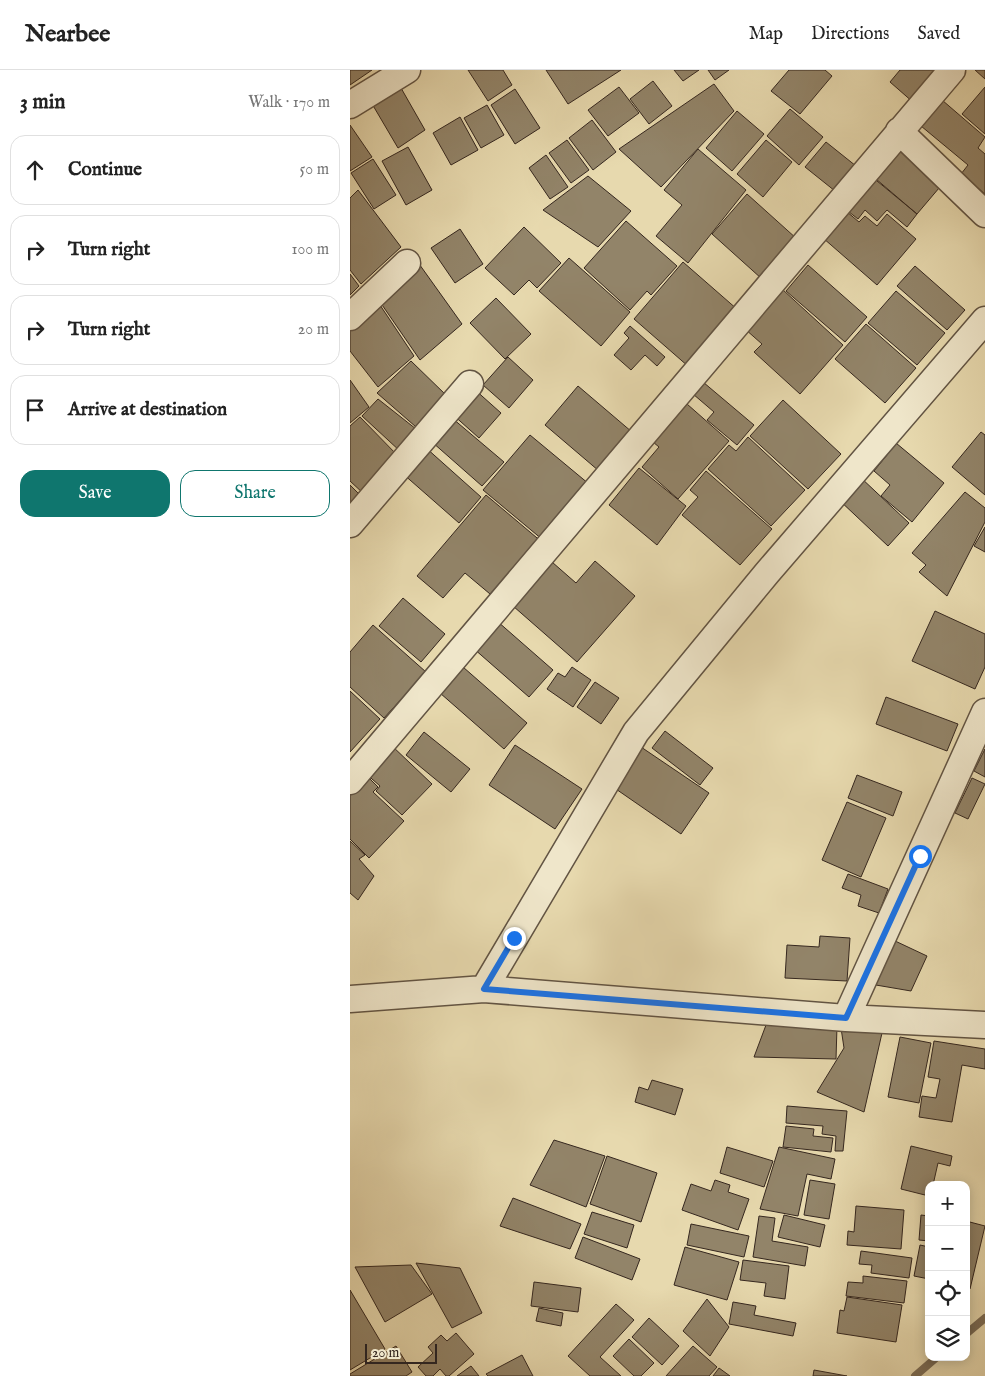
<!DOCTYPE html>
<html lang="en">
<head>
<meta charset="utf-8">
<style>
  :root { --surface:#fff; --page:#f2f2f2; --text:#222; --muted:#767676; --line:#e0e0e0; --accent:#0f766e }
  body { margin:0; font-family:"IM FELL English",serif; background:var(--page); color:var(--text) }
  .controls { position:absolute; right:15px; bottom:15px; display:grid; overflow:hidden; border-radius:10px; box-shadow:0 2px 12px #0003 }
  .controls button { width:45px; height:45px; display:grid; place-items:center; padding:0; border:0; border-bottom:1px solid var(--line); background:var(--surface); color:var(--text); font:25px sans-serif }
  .scale { position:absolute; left:15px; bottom:12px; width:72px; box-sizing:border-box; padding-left:5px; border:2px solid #35271f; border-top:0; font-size:14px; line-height:18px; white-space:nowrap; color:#35271f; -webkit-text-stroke:4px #efe6ca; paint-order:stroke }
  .stop { position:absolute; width:15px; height:15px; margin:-11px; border:4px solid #1a73e8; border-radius:50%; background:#fff }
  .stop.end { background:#1a73e8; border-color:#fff; box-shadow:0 1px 5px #0008 }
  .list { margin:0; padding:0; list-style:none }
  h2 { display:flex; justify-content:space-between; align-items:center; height:65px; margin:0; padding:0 20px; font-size:21px }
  h2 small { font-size:16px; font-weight:400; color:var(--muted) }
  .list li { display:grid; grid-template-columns:32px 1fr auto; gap:15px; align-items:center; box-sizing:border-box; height:70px; margin:0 10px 10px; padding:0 10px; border:1px solid var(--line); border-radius:15px }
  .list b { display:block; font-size:19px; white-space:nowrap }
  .list em { font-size:16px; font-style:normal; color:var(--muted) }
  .actions { display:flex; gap:10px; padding:15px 20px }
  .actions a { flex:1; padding:11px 0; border:1px solid var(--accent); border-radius:15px; text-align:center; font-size:18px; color:var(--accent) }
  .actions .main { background:var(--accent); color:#fff }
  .icon { flex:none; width:28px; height:28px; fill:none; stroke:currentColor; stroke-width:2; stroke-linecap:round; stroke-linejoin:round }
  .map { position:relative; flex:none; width:635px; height:1306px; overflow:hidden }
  header { display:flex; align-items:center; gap:30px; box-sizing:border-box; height:70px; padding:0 25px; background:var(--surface); border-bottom:1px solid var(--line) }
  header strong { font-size:24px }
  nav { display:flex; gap:28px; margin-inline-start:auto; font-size:18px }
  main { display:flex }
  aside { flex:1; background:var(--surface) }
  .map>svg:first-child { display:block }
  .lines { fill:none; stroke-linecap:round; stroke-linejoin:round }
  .stream { stroke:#7b6d57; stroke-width:8 }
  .building { fill:#928469; stroke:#35271f }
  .minor-casing { stroke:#625443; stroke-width:29 }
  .minor { stroke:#efe6ca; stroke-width:26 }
  .route { stroke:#1a73e8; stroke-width:6 }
</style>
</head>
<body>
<header>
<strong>Nearbee</strong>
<nav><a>Map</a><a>Directions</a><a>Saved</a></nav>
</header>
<main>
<aside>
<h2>3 min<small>Walk · 170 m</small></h2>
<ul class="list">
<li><svg class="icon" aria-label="ahead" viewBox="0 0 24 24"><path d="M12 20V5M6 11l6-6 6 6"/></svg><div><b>Continue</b></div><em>50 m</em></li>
<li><svg class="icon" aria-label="right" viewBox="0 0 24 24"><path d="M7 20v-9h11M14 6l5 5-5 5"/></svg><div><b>Turn right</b></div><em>100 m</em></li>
<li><svg class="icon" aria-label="right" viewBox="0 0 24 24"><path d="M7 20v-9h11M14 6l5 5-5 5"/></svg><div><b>Turn right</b></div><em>20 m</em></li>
<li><svg class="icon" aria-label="arrive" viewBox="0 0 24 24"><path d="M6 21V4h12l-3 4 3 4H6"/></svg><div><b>Arrive at destination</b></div></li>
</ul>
<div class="actions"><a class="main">Save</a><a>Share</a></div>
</aside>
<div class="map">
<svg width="635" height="1306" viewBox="0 0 635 1306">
  <rect width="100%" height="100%" fill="#e7d9ae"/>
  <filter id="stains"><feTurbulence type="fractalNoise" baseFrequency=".004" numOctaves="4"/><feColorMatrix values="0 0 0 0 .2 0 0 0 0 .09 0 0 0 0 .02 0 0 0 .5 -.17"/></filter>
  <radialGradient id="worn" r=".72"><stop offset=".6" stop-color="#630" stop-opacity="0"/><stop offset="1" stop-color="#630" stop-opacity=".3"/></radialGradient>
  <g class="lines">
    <path class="stream" d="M616,1264L635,1248
      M565,1306L587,1287"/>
  </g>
  <path class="building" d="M0,0H22L0,15Z
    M118,0H153L162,15L138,31Z
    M196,0H271L218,34Z
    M324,0H349L333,11Z
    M358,0H379L365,10Z
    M439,0H475L482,6L450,44L421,21Z
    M550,0H583L588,4L564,33L540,12Z
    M625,0H635V9Z
    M47,11L75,60L48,78L18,27Z
    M303,11L322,36L299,54L280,29Z
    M364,14L384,41L311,117L269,79Z
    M269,17L289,43L258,66L238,40Z
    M635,17V64L612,44Z
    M165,19L190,58L165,74L141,35Z
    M592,30L635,67L628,78L635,84V124L611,104L618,95L571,56Z
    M137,35L154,65L131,78L114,48Z
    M440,39L473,67L449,95L417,66Z
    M387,41L414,64L382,101L356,78Z
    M110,47L128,80L101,95L83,63Z
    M242,50L266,82L243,100L219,68Z
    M0,55L22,87L0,101Z
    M217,70L239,100L221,113L199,83Z
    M416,70L442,92L413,127L387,104Z
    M476,72L511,100L490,125L455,97Z
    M554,76L595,111L567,144L526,109Z
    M58,77L82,120L56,135L32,91Z
    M348,79L396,120L338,193L306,166L332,135L314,120Z
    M196,85L218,117L200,129L179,98Z
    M23,89L46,125L24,139L1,103Z
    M238,106L281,141L248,177L193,140Z
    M521,106L567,144L557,157L537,140L527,151L515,140L508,149L494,138Z
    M8,120L51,177L11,214L0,200V128Z
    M397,124L447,169L412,209L362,164Z
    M496,141L509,152L515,146L527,156L537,144L566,169L527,215L473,168Z
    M276,151L327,196L301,225L297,221L280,240L234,198Z
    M174,157L211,193L187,218L179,210L164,225L135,198Z
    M110,159L133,194L105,213L81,178Z
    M219,188L280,242L251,276L189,221Z
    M67,191L112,254L70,290L28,229Z
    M333,192L388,240L339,297L284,249Z
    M458,195L517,247L495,272L436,221Z
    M565,196L615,240L597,260L547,216Z
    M0,204L9,216L0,225Z
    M432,219L493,275L450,324L404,282L412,274L395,259Z
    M546,221L595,263L567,295L518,253Z
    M146,228L181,264L155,289L120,253Z
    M26,229L64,286L28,317L0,281V256Z
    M516,254L566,298L535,333L485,289Z
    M280,256L315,287L307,296L295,285L281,300L264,285L279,268L274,263Z
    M158,287L183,310L159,338L133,315Z
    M61,291L97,326L66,357L27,323Z
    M0,310L19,337L0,353Z
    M353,312L404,355L387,375L357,350L364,342L343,324Z
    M228,316L282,362L249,401L195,355Z
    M123,318L151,343L129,368L101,343Z
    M28,329L66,359L51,382L12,346Z
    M433,330L491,384L458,419L400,366Z
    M337,334L379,371L328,429L292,397L309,377L303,372Z
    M10,347L49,387L14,424L0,411V356Z
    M102,348L154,392L132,416L82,372Z
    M631,362L635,365V425L602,397Z
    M180,365L239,414L193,470L133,420Z
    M398,367L455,420L421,456L358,399L379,375L386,381Z
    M540,368L594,413L562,452L531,426L540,415L524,401L537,385L530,379Z
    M75,377L131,427L109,453L52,403Z
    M289,398L336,436L307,475L259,435Z
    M356,401L422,459L390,495L332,445L348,427L340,420Z
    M509,406L559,453L538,476L488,429Z
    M0,415L13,428L0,441Z
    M615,422L635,438V452L597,526L569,502L576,495L562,483Z
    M136,425L193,473L146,529L115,503L93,528L67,506Z
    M635,457V482L624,476Z
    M245,491L285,526L227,592L163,536L202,492L226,513Z
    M53,528L95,564L71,592L29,556Z
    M585,541L635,564V597L625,619L562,591Z
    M147,551L203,600L179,627L123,578Z
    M23,555L76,602L34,648L0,617V582Z
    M113,597L177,653L154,679L90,623Z
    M222,597L241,610L223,637L197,619L208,603L215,607Z
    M245,612L269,628L251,654L227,637Z
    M0,621L30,649L0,682Z
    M536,627L608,654L597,681L526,654Z
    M315,661L363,698L350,715L302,678Z
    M74,662L120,699L101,722L56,685Z
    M40,674L82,714L52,745L26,721L30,716L14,702Z
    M165,675L232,719L205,759L139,715Z
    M291,677L359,723L331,764L263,717Z
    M635,679V707L624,701Z
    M16,705L28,717L23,722L54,751L19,788L0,769V722Z
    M507,705L552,722L543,746L498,728Z
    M622,708L635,714L618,749L605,743Z
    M497,732L536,748L511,807L472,790Z
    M0,771L15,785L9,789L24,806L8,830L0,823Z
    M498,804L538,819L529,843L508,836L511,825L492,818Z
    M470,866L500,868L497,911L435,908L437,875L469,877Z
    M543,870L577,886L561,921L520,914Z
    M416,955L487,956L486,989L404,987Z
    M491,958L532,963L514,1042L467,1022L494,978Z
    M550,967L581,973L569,1033L538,1027Z
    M584,971L635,979V999L612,995L602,1052L569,1047L572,1026L586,1028L590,1009L578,1007Z
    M302,1010L333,1019L325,1045L285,1032L289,1017L298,1020Z
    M437,1036L497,1041L493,1081H485L486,1066L472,1064L473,1056L436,1053Z
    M436,1056L464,1059L463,1066L483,1068L481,1082L433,1077Z
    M204,1070L255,1086L236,1137L180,1115Z
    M561,1076L602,1086L600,1096L588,1093L583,1115H579V1126L551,1119Z
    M377,1077L423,1091L414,1117L370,1103Z
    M429,1077L485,1089L481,1109L457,1104L448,1146L410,1139Z
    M257,1086L307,1103L291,1152L240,1134Z
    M365,1110L380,1115L378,1122L399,1129L388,1160L332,1140L341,1114L361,1121Z
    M460,1110L485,1114L479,1149L454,1145Z
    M163,1128L231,1154L220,1179L150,1156Z
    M506,1136L554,1140L551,1179L497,1175L498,1161L504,1162Z
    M242,1142L284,1155L277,1178L234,1164Z
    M434,1145L475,1155L470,1177L428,1167Z
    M571,1145L579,1146V1171L569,1170Z
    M409,1146L425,1148L422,1171L458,1177L455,1196L403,1187Z
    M616,1151L635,1156L620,1219L616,1218Z
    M341,1154L399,1166L394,1187L337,1175Z
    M233,1167L290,1189L282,1210L225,1188Z
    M570,1175L579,1177V1209L564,1206Z
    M335,1177L389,1192L377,1230L324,1215Z
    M511,1181L562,1188L559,1208L521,1203L522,1195L509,1194Z
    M393,1190L439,1196L435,1229L414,1226L416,1213L390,1210Z
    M66,1193L110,1198L132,1243L102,1258Z
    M61,1195L82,1224L35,1252L5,1197Z
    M513,1206L557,1211L554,1233L496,1226L498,1212L513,1213Z
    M184,1212L231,1218L228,1242L181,1236Z
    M0,1220L35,1279L0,1300Z
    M497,1227L552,1235L546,1272L487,1263L490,1240L494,1241Z
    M357,1229L379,1257L360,1286L333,1261Z
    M383,1232L406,1236L404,1245L446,1253L443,1266L379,1254Z
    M266,1234L284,1250L250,1287L271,1306H240L218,1286Z
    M189,1238L213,1243L211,1256L186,1251Z
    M299,1248L329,1276L312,1295L282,1267Z
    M106,1263L124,1284L99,1306H96L90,1299L83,1306H76L68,1297L83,1283L78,1277L91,1265L97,1271Z
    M279,1269L304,1293L291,1306H284L263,1286Z
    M46,1276L62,1302L56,1306H0V1304Z
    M343,1276L367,1297L359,1306H316Z
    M172,1285L183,1306H138L136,1304Z
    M121,1296L129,1306H107Z
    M369,1298L380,1306H363Z
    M464,1300L497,1306H463Z"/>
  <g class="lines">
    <g class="minor-casing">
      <path id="minor" d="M0,35L57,0
        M549,61L635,144
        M0,247L57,193
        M0,454L120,314
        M0,711L602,0
        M134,919L286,662L417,503L635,250
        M0,929L134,919L496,948L635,955
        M496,948L635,642"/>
    </g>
    <use href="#minor" class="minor"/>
  </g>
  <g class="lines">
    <path class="route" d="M164,868L134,919L496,948L570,786"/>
  </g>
  <rect width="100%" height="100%" filter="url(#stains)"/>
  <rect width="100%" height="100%" fill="url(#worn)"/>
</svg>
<div class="controls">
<button>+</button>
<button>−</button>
<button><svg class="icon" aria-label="locate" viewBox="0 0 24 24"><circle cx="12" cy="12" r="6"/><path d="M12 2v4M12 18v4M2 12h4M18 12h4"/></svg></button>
<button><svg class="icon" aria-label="layers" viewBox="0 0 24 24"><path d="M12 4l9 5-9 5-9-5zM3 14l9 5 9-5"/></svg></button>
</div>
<div class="scale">20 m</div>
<div class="stop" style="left:570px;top:786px"></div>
<div class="stop end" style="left:164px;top:868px"></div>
</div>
</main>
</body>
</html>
